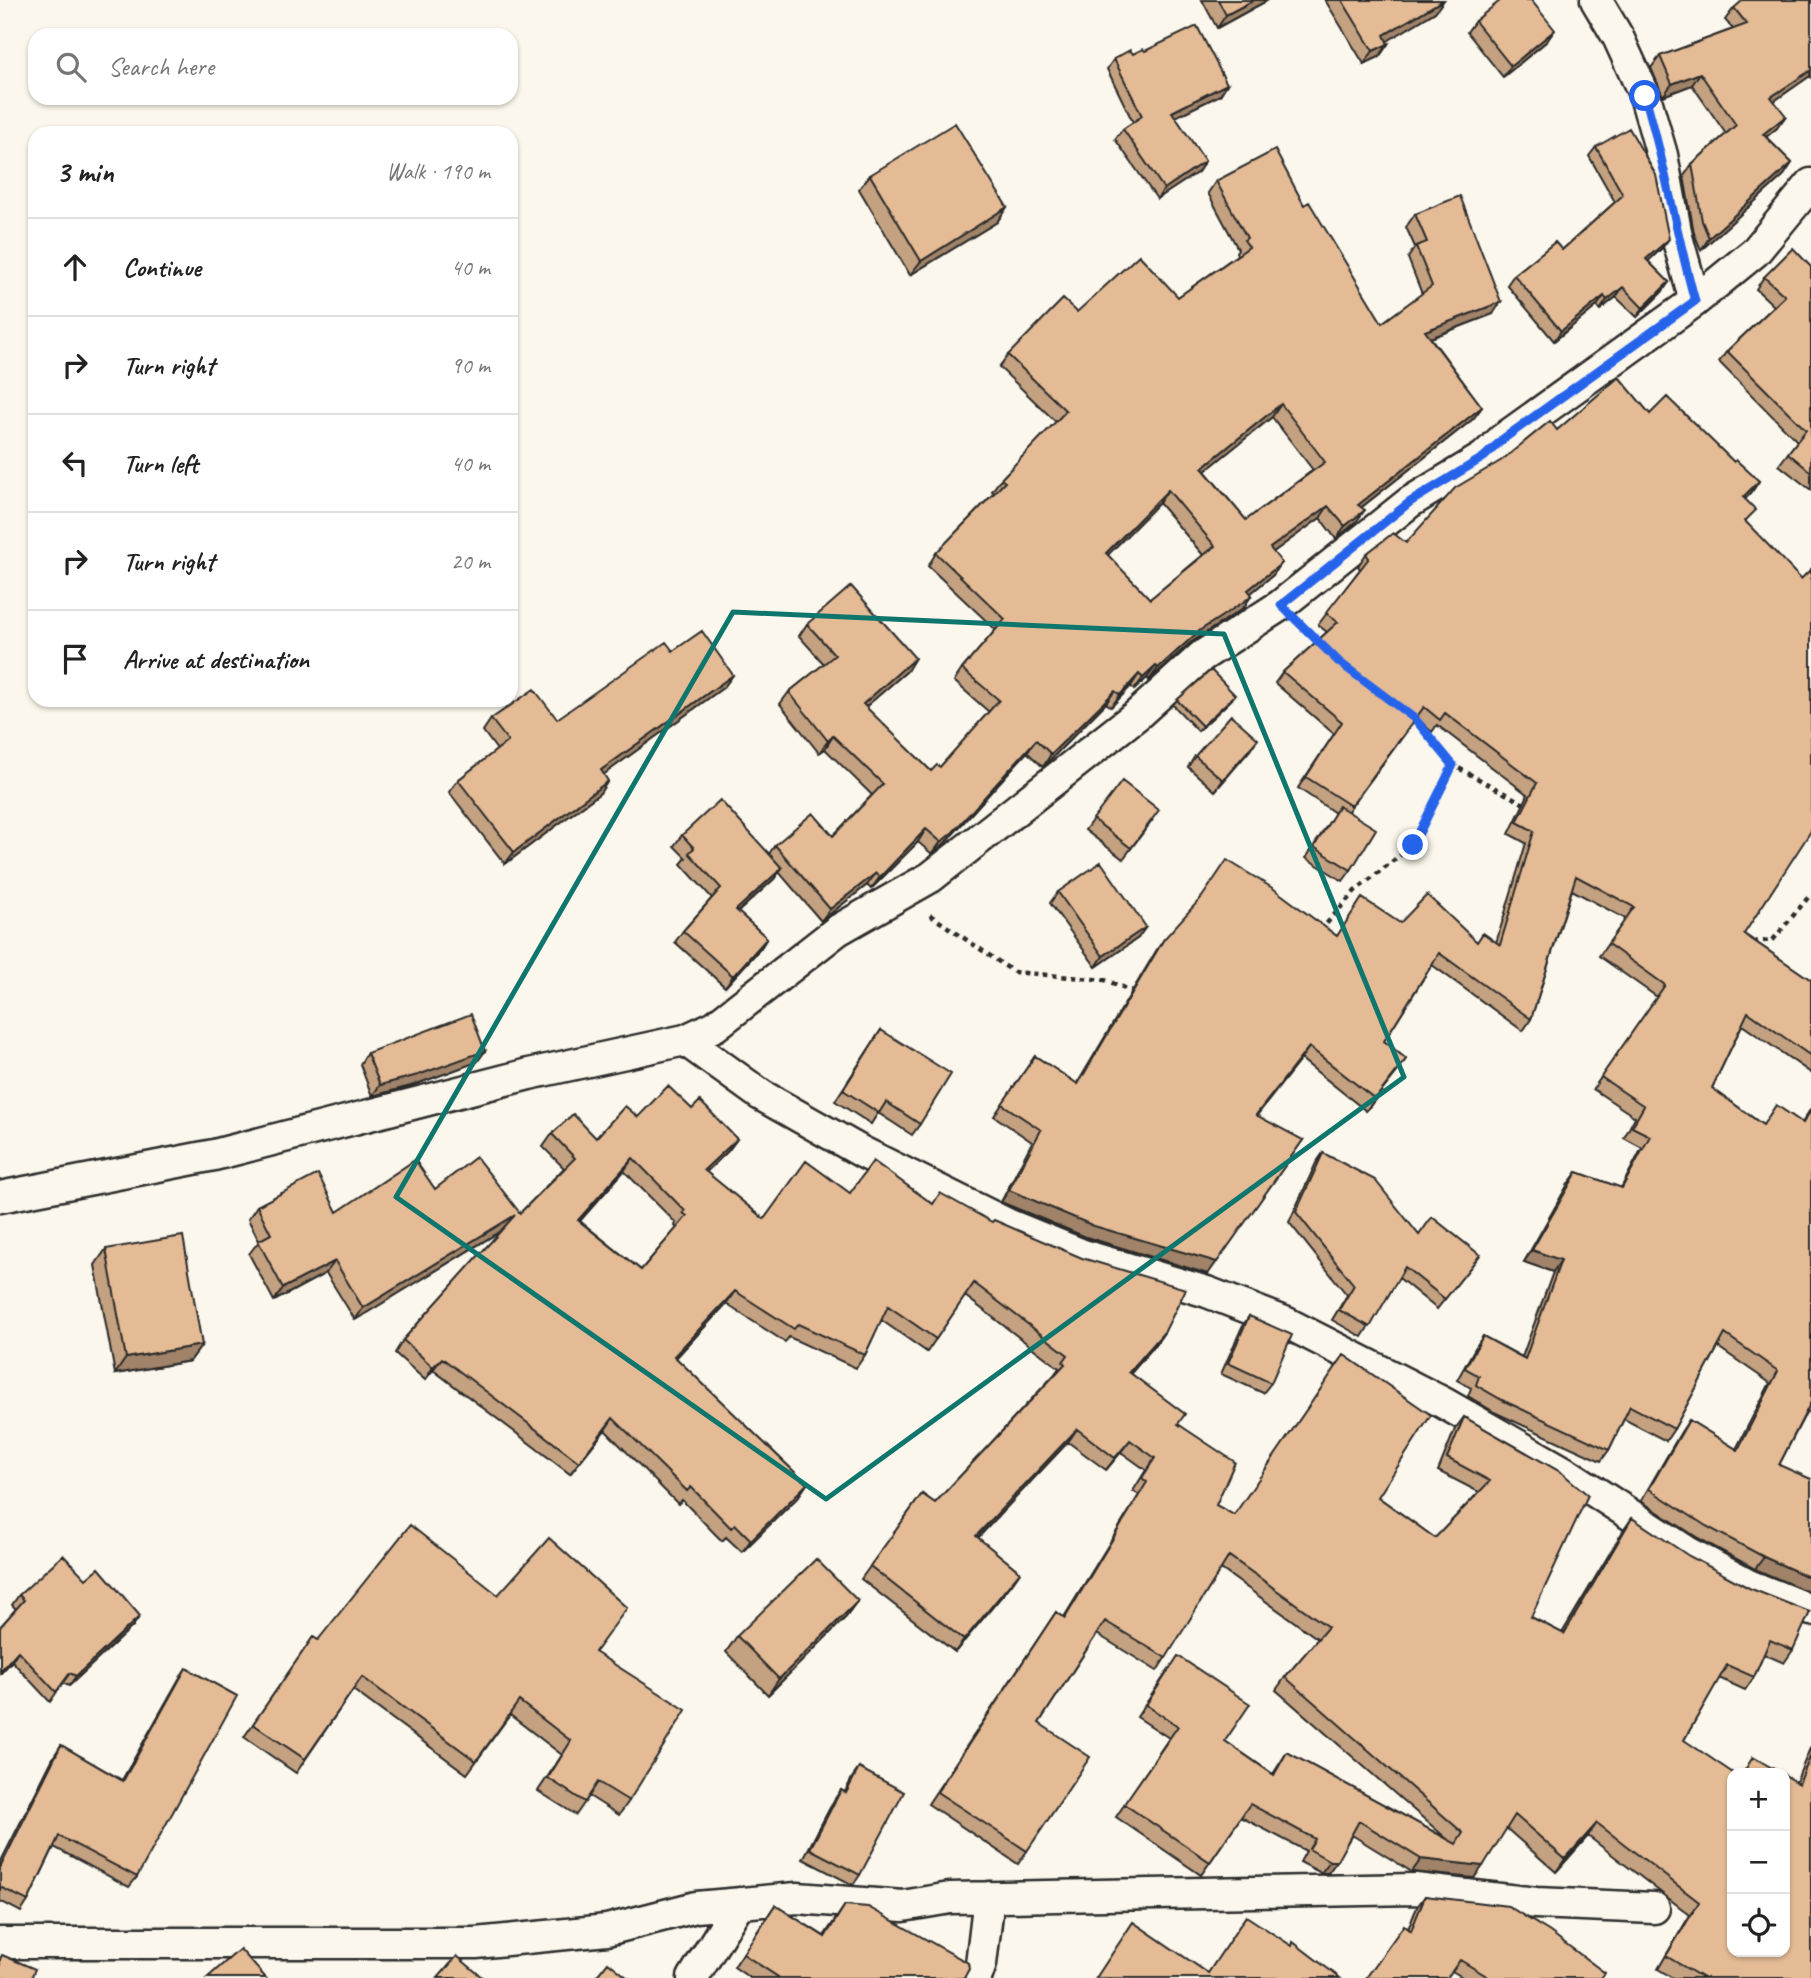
<!DOCTYPE html>
<html lang="en">
<head>
<meta charset="utf-8">
<style>
  :root { --surface:#fff; --page:#f2f2f2; --text:#222; --muted:#767676; --line:#e0e0e0 }
  body { margin:0; font-family:Caveat,sans-serif; background:var(--page); color:var(--text) }
  .controls { position:absolute; right:21px; bottom:21px; display:grid; overflow:hidden; border-radius:14px; box-shadow:0 2px 5px #0004 }
  .controls button { width:63px; height:63px; display:grid; place-items:center; padding:0; border:0; border-bottom:2px solid var(--line); background:var(--surface); color:var(--text); font:35px sans-serif }
  .stop { position:absolute; width:21px; height:21px; margin:-16px; border:5px solid #2563eb; border-radius:50%; background:#fff }
  .stop.end { background:#2563eb; border-color:#fff; box-shadow:0 2px 7px #0008 }
  .list { margin:0; padding:0; list-style:none }
  h2 { display:flex; justify-content:space-between; align-items:center; height:91px; margin:0; padding:0 28px; font-size:30px }
  h2 small { font-size:23px; font-weight:400; color:var(--muted) }
  .list li { display:grid; grid-template-columns:46px 1fr auto; gap:21px; align-items:center; box-sizing:border-box; height:98px; padding:0 28px; border-top:2px solid var(--line) }
  .list b { display:block; font-size:26px; white-space:nowrap }
  .list em { font-size:23px; font-style:normal; color:var(--muted) }
  .icon { flex:none; width:38px; height:38px; fill:none; stroke:currentColor; stroke-width:2; stroke-linecap:round; stroke-linejoin:round }
  .map { position:relative; flex:none; width:1811px; height:1978px; overflow:hidden }
  .search { position:absolute; background:var(--surface); box-shadow:0 2px 5px #0004; left:28px; top:28px; width:490px; height:77px; display:flex; align-items:center; gap:18px; box-sizing:border-box; padding:0 24px; border-radius:21px; color:var(--muted); font-size:26px }
  .panel { position:absolute; background:var(--surface); box-shadow:0 2px 5px #0004; left:28px; top:126px; width:490px; height:581px; border-radius:21px }
  .map>svg:first-child { display:block }
  .lines { fill:none; stroke-linecap:round; stroke-linejoin:round }
  .minor-casing { stroke:#2b2b2b; stroke-width:35 }
  .path { stroke:#2b2b2b; stroke-width:4.5; stroke-dasharray:5 5; stroke-linecap:butt }
  .minor { stroke:#fbf7ec; stroke-width:30 }
  .wall { fill:#c4a180; stroke:#2b2b2b; stroke-width:2; fill-rule:evenodd }
  .shaded-wall { fill:#a08368; stroke:#2b2b2b; stroke-width:2 }
  .building { fill:#e4bb95; stroke:#2b2b2b; stroke-width:2; fill-rule:evenodd }
  .route { stroke:#2563eb; stroke-width:9 }
  .marked { fill:none; stroke:#0f766e; stroke-width:5; stroke-linejoin:round }
</style>
</head>
<body>
<div class="map">
<svg width="1811" height="1978" viewBox="0 0 1811 1978">
  <rect width="100%" height="100%" fill="#fbf7ec"/>
  <filter id="ink" filterUnits="userSpaceOnUse"><feTurbulence type="fractalNoise" baseFrequency=".0143" numOctaves="2"/><feDisplacementMap in="SourceGraphic" scale="14" xChannelSelector="R" yChannelSelector="G"/><feConvolveMatrix kernelMatrix="1 2 1 2 8 2 1 2 1" color-interpolation-filters="sRGB"/></filter>
  <g filter="url(#ink)">
    <g class="lines">
      <g class="minor-casing">
        <path id="minor" d="M1596,0L1618,37L1645,96L1662,155L1677,237L1695,301
          M685,1040L761,1095L862,1152L1009,1225L1080,1254L1207,1292L1287,1323L1442,1402L1568,1474L1689,1553L1748,1585L1811,1610
          M0,1197L214,1155L529,1074L685,1040L715,1026L838,930L931,877L1138,714L1202,656L1281,605L1410,502L1484,457L1503,439L1695,301L1755,252L1811,184
          M0,1943H476L607,1930L696,1907L797,1898L903,1906L950,1898L1415,1889L1536,1903L1654,1908
          M693,1978L739,1903
          M976,1978L981,1964L989,1897"/>
      </g>
      <path class="path" d="M1304,628L1321,643
        M1412,717L1453,765L1528,806
        M930,915L1014,972L1105,980L1135,992
        M1320,931L1355,891L1413,845L1453,765
        M1753,942L1773,940L1811,894"/>
      <use href="#minor" class="minor"/>
    </g>
    <path class="wall" d="M1202,0H1268L1217,28Z
      M1325,0H1444L1435,12L1387,41L1388,44L1379,57L1364,64Z
      M1811,0V77L1810,76L1774,101L1777,128L1766,137L1792,163L1784,175L1701,250L1694,233L1684,176L1692,164L1726,134L1692,85L1663,96L1651,68L1660,56L1733,29L1725,20L1734,8Z
      M1475,21L1547,41L1503,77L1467,32Z
      M1145,51L1227,84L1220,95L1175,117L1205,161L1198,172L1157,199L1115,139L1123,129L1133,122L1107,69L1114,59Z
      M1596,147L1662,248L1648,261L1669,282L1662,292L1637,317L1616,297L1600,310L1597,306L1554,341L1507,285L1514,275L1562,250L1615,202L1589,156Z
      M870,175L1007,207L997,222L910,275L859,189Z
      M1216,181L1304,205L1382,323L1422,294L1408,258L1415,247L1406,227L1415,214L1493,314L1431,338L1482,407L1473,419L1362,507L1356,522L1336,539L1320,518L1273,552V575L1251,593L1244,607L1236,613L1190,643L1149,680L1147,678L1134,690L1131,686L1111,707L1106,703L1043,767L1027,752L944,844L932,854L918,842L871,889L867,885L821,921L779,872L774,879L738,912L767,938L760,949L725,987L675,942L683,931L712,898L681,864L686,858L674,846L682,835L769,854L775,845L833,836L872,795L825,749L819,753L780,704L789,692L824,664L799,636L807,624L907,671L865,707L931,771L940,767L989,712L954,681L962,669L996,630L928,566L936,553L994,493L992,491L1001,479L1056,422L999,367L1008,355L1077,312L1178,297L1237,255L1236,252L1238,249L1208,193ZM1272,417L1313,470L1246,520L1205,471ZM1159,503L1203,555L1150,599L1107,555Z
      M1811,267V490L1779,465L1797,441L1719,362L1727,351L1774,306L1756,289L1764,277Z
      M1650,414L1734,462L1759,481L1751,493L1745,499L1746,523L1744,934L1811,980V1073L1742,1025L1712,1088L1763,1125L1802,1123L1811,1108V1413L1807,1411L1779,1465L1811,1593L1755,1569L1698,1538L1641,1501L1681,1432L1689,1420L1736,1449L1770,1383L1718,1347L1674,1429L1666,1441L1624,1419L1609,1450L1601,1461L1494,1412L1468,1396L1471,1388L1457,1380L1475,1348L1483,1336L1522,1357L1553,1272L1524,1262L1568,1184L1577,1172L1621,1188L1642,1148L1624,1138L1635,1117L1593,1089L1657,997L1599,956L1626,919L1572,890L1531,1019L1523,1031L1432,965L1384,1041L1406,1059L1366,1111L1301,1059L1256,1115L1208,1274L1086,1237L1001,1202L1032,1142L994,1116L1035,1056L1077,1084L1156,951L1164,939L1337,936L1400,923L1477,942L1496,943L1526,843L1509,834L1528,795L1437,725L1432,732L1416,719L1348,811L1351,870L1343,881L1306,858L1335,813L1298,788L1334,734L1275,683L1283,672L1327,632L1318,625L1360,569L1358,566L1366,554L1406,543L1557,430Z
      M673,651L733,675L724,687L604,774L600,793L505,864L449,792L458,780L497,750L483,731L491,719H557Z
      M1177,700H1231L1198,731L1173,705Z
      M1250,750L1215,791L1188,767L1195,756Z
      M1093,819L1152,821L1123,859L1085,830Z
      M1058,892L1138,938L1096,967L1050,903Z
      M881,1030L920,1124L912,1135L878,1113L871,1124L835,1101Z
      M485,1051L477,1062L411,1086L372,1096L360,1064L367,1053Z
      M692,1109L737,1139L728,1151L706,1172L764,1219L850,1193L933,1204L1165,1331L1156,1344L1131,1373L1178,1424L1216,1505L1234,1515L1378,1497L1435,1538L1479,1492L1438,1471L1455,1429L1464,1417L1562,1473L1531,1617L1562,1633L1623,1531L1632,1518L1793,1650L1784,1663L1764,1654L1754,1677L1745,1690L1719,1678L1684,1740L1732,1952L1796,1782L1811,1746V1978H1673L1658,1969L1690,1915L1588,1836L1556,1872L1506,1828L1474,1878L1412,1872L1352,1835L1328,1873H1321L1300,1862L1306,1851L1241,1817L1201,1875L1116,1817L1169,1738L1137,1717L1169,1669L1225,1741L1273,1774L1287,1752L1447,1839L1276,1690L1285,1677L1318,1639L1221,1569L1157,1671L1097,1634L1039,1723L1027,1851L1018,1864L928,1804L1056,1612L1064,1617L1139,1495L1133,1491L1146,1470L1121,1452L1106,1470L1068,1442L978,1538L1020,1572L1011,1585L955,1652L861,1579L922,1494L935,1503L1054,1375L1059,1368L965,1296L927,1352L881,1320L865,1355L856,1368L789,1337L785,1342L726,1304L676,1358L807,1484L798,1497L742,1552L726,1537L722,1541L682,1500L678,1504L605,1430L570,1474L433,1370L425,1380L395,1353L403,1340L501,1231L355,1320L326,1273L274,1301L249,1254L259,1241L248,1219L257,1206L337,1212L435,1189L520,1213L564,1168L543,1147L552,1134L596,1138L638,1117ZM624,1171L676,1223L675,1226L677,1228L641,1270L580,1221Z
      M1323,1153L1419,1235L1480,1255L1437,1309L1399,1278L1362,1337L1332,1320L1347,1295L1289,1222L1316,1163Z
      M106,1249L202,1345L190,1361L115,1374L95,1265Z
      M1249,1316L1271,1383L1263,1393L1221,1374L1242,1327Z
      M86,1579L133,1626L69,1686L63,1683L50,1702L12,1661L0,1674V1627L16,1609L12,1605L19,1595Z
      M498,1595L596,1652L629,1801L619,1815L589,1796L576,1815L538,1791L562,1755L510,1715L467,1774L353,1690L296,1773L244,1737L313,1637L318,1640Z
      M858,1601L846,1617L768,1695L726,1652L737,1636Z
      M186,1668L137,1877L129,1887L54,1847L28,1901L21,1912L0,1901V1863L54,1756L61,1745L122,1780L179,1679Z
      M859,1768L860,1875L853,1885L803,1859L834,1800L841,1790L845,1792L852,1778Z
      M1425,1896L1601,1978H1464L1452,1971L1408,1929L1417,1907Z
      M775,1905L824,1936L845,1905L964,1978H750L734,1967Z"/>
    <path class="shaded-wall" d="M1254,0H1268L1217,28L1226,15Z
      M1444,0L1435,12L1376,48L1384,35Z
      M1555,30L1547,41L1503,77L1511,66Z
      M1388,44L1379,57L1364,64L1373,51Z
      M1811,70L1810,76L1763,109L1771,97Z
      M1700,73L1692,85L1663,96L1672,84Z
      M1227,84L1220,95L1165,122L1172,112Z
      M1786,116L1777,128L1755,146L1763,134Z
      M1205,161L1198,172L1157,199L1164,189Z
      M1792,163L1784,175L1701,250L1709,238Z
      M1007,207L997,222L910,275L921,261Z
      M1669,239L1662,248L1640,269L1646,259Z
      M1669,282L1662,292L1637,317L1643,308Z
      M1623,287L1616,297L1600,310L1607,300Z
      M1604,296L1597,306L1554,341L1561,331Z
      M1501,302L1493,314L1417,343L1425,331Z
      M1281,404L1272,417L1194,480L1202,468Z
      M1482,407L1473,419L1349,517L1358,505Z
      M1759,481L1751,493L1735,509L1743,497Z
      M1168,490L1159,503L1097,566L1106,553Z
      M1328,506L1320,518L1261,561L1270,548Z
      M1365,510L1356,522L1336,539L1345,526Z
      M1282,563L1273,575L1240,602L1248,590Z
      M1252,595L1244,607L1236,613L1190,643L1149,680L1158,668L1199,631Z
      M915,658L907,671L854,717L863,704Z
      M1156,666L1147,678L1134,690L1143,678Z
      M1139,674L1131,686L1111,707L1120,695Z
      M733,675L724,687L592,783L601,770Z
      M1115,691L1106,703L1043,767L1051,754Z
      M1235,695L1231,700L1198,731L1202,726Z
      M833,736L825,749L819,753L828,741Z
      M1258,739L1250,750L1215,791L1223,780Z
      M1036,740L1027,752L944,844L932,854L941,842Z
      M608,781L600,793L505,864L514,852Z
      M926,829L918,842L871,889L880,877Z
      M782,868L774,879L728,921L736,910Z
      M876,873L867,885L821,921L830,909Z
      M1146,927L1138,938L1096,967L1103,956Z
      M767,938L760,949L725,987L733,976Z
      M1309,1047L1301,1059L1248,1127L1256,1115Z
      M485,1051L477,1062L411,1086L372,1096L380,1085Z
      M1406,1059L1398,1071L1366,1111L1375,1099Z
      M737,1139L728,1151L695,1183L704,1170Z
      M1303,1140L1208,1274L1086,1237L1001,1202L1009,1190Z
      M633,1158L624,1171L569,1233L578,1220Z
      M515,1215L507,1227L355,1320L363,1308Z
      M1532,1250L1561,1260L1553,1272L1524,1262Z
      M335,1261L326,1273L274,1301L283,1288Z
      M735,1291L726,1304L665,1369L674,1356Z
      M1165,1331L1156,1344L1121,1385L1129,1372Z
      M202,1345L190,1361L115,1374L126,1358Z
      M442,1358L433,1370L425,1380L433,1367Z
      M613,1418L605,1430L570,1474L579,1462Z
      M1077,1429L1068,1442L967,1549L976,1536Z
      M1130,1440L1121,1452L1106,1470L1115,1458Z
      M807,1484L798,1497L742,1552L751,1540Z
      M1764,1557L1811,1578V1593L1755,1569Z
      M1020,1572L1011,1585L955,1652L964,1640Z
      M858,1601L846,1617L768,1695L779,1679Z
      M140,1616L133,1626L69,1686L76,1676Z
      M18,1651L12,1661L0,1674V1671Z
      M1597,1823L1588,1836L1556,1872L1565,1859Z
      M1421,1859L1483,1866L1474,1878L1412,1872Z
      M1330,1861H1337L1328,1873H1321Z"/>
    <path class="building" d="M1218,0H1254L1226,15Z
      M1342,0H1443L1384,35L1388,44L1373,51Z
      M1501,0H1531L1555,30L1511,66L1475,21Z
      M1743,0H1811V70L1771,97L1786,116L1763,134L1792,163L1709,238L1702,221L1692,164L1736,125L1700,73L1672,84L1660,56L1747,24L1734,8Z
      M1197,26L1227,84L1172,112L1205,161L1164,189L1123,129L1142,116L1114,59L1130,50L1133,54L1143,49L1145,51Z
      M955,123L1007,207L921,261L870,175Z
      M1629,128L1656,175L1669,239L1646,259L1669,282L1643,308L1623,287L1607,300L1604,296L1561,331L1514,275L1555,242L1562,250L1623,195L1596,147Z
      M1275,150L1304,205L1309,202L1382,323L1432,286L1416,246L1427,242L1415,214L1460,196L1501,302L1425,331L1482,407L1358,505L1365,510L1345,526L1328,506L1270,548L1282,563L1248,590L1252,595L1245,601L1199,631L1158,668L1156,666L1143,678L1139,674L1120,695L1115,691L1051,754L1036,740L953,832L941,842L926,829L880,877L876,873L830,909L775,845L813,813L833,836L883,784L833,736L828,741L789,692L835,655L807,624L851,586L915,658L863,704L931,771L937,765L940,767L999,700L962,669L1005,619L936,553L1005,482L1001,479L1066,411L1008,355L1063,299L1077,312L1139,255L1178,297L1249,247L1244,240L1247,238L1216,181ZM1281,404L1325,462L1246,520L1202,468ZM1168,490L1215,546L1150,599L1106,553Z
      M1793,248L1811,267V472L1788,453L1806,430L1727,351L1785,296L1764,277Z
      M1619,377L1650,414L1667,397L1734,462L1736,460L1759,481L1743,497L1756,510L1745,521L1801,579L1811,569V831L1744,934L1811,980V1056L1748,1012L1712,1088L1763,1125L1776,1105L1803,1123L1811,1110V1402L1779,1465L1811,1479V1578L1764,1557L1706,1526L1649,1489L1689,1420L1738,1450L1778,1371L1725,1334L1674,1429L1630,1406L1609,1450L1502,1400L1476,1385L1479,1376L1465,1368L1483,1336L1525,1359L1561,1260L1532,1250L1577,1172L1622,1188L1650,1136L1632,1127L1644,1106L1601,1077L1665,985L1608,944L1634,907L1576,876L1531,1019L1439,953L1384,1041L1406,1059L1375,1099L1309,1047L1256,1115L1303,1140L1217,1262L1094,1226L1009,1190L1041,1130L1002,1104L1035,1056L1078,1084L1164,939L1202,897L1227,860L1274,889L1337,936L1362,898L1400,923L1427,895L1477,942L1483,933L1500,945L1534,831L1517,822L1537,783L1445,713L1440,720L1424,707L1351,806L1306,777L1342,722L1283,672L1338,622L1326,613L1369,558L1366,554L1393,533L1406,543L1455,488L1502,460L1550,421L1557,430Z
      M702,631L733,675L601,770L608,781L514,852L458,780L508,741L491,719L534,689L557,719L666,642L673,651Z
      M1211,670L1235,695L1202,726L1177,700Z
      M1231,715L1258,739L1223,780L1195,756Z
      M1122,781L1159,810L1131,848L1093,819Z
      M720,800L782,868L736,910L767,938L733,976L683,931L721,888L689,853L694,848L682,835Z
      M1339,806L1376,829L1351,870L1314,847Z
      M1101,862L1146,927L1103,956L1058,892Z
      M471,1014L485,1051L418,1075L380,1085L367,1053Z
      M881,1030L951,1074L920,1124L886,1102L879,1113L843,1090Z
      M668,1086L692,1109L700,1101L737,1139L704,1170L764,1219L806,1161L850,1193L873,1161L933,1204L940,1193L992,1222L994,1220L1082,1258L1186,1289L1165,1331L1129,1372L1185,1414L1178,1424L1235,1462L1216,1505L1234,1515L1344,1355L1431,1415L1378,1497L1435,1538L1490,1481L1447,1458L1464,1417L1562,1473L1588,1495L1531,1617L1564,1634L1632,1518L1689,1556L1749,1588L1810,1612L1793,1650L1770,1640L1754,1677L1727,1665L1684,1740L1733,1773L1732,1952H1785V1775L1799,1784L1811,1755V1978H1703L1666,1956L1699,1902L1597,1823L1565,1859L1515,1815L1483,1866L1421,1859L1359,1821L1337,1861H1330L1309,1849L1315,1839L1250,1804L1210,1862L1124,1804L1178,1726L1146,1705L1178,1656L1250,1704L1225,1741L1274,1775L1287,1752L1456,1844L1463,1833L1285,1677L1328,1627L1229,1556L1166,1658L1105,1621L1039,1723L1090,1757L1027,1851L937,1792L1056,1612L1065,1618L1147,1482L1142,1478L1155,1458L1130,1440L1115,1458L1077,1429L976,1536L1020,1572L964,1640L870,1566L922,1494L935,1503L1065,1364L1063,1362L1068,1355L974,1283L936,1339L888,1306L865,1355L798,1324L794,1329L735,1291L674,1356L807,1484L751,1540L735,1524L731,1528L691,1487L687,1491L613,1418L579,1462L442,1358L433,1367L403,1340L515,1215L363,1308L335,1261L283,1288L258,1241L271,1234L257,1206L318,1174L337,1212L415,1160L435,1189L476,1157L520,1213L575,1158L552,1134L573,1114L596,1138L625,1106L638,1117ZM633,1158L685,1211L683,1213L687,1216L641,1270L578,1220Z
      M1323,1153L1375,1180L1419,1235L1432,1217L1480,1255L1445,1299L1405,1267L1370,1327L1339,1310L1354,1285L1296,1212Z
      M183,1236L202,1345L126,1358L106,1249Z
      M1249,1316L1292,1335L1271,1383L1228,1363Z
      M410,1525L498,1595L549,1538L627,1608L595,1652L686,1710L629,1801L598,1782L585,1802L548,1778L571,1741L519,1701L476,1761L362,1677L305,1759L253,1724L313,1637L318,1640Z
      M63,1555L86,1579L99,1568L140,1616L76,1676L70,1673L56,1692L18,1651L0,1671V1627L24,1600L19,1595Z
      M816,1559L858,1601L779,1679L737,1636Z
      M186,1668L237,1696L137,1877L59,1836L28,1901L0,1887V1868L61,1745L123,1781Z
      M1753,1757L1781,1773H1743Z
      M859,1768L904,1792L860,1875L810,1849L841,1790L846,1793Z
      M1425,1896L1508,1906L1550,1932L1605,1973L1601,1978H1490L1460,1960L1447,1978H1366L1404,1925L1411,1931Z
      M775,1905L825,1937L845,1905L868,1907L968,1963L969,1969L964,1978H777L778,1977L743,1954Z
      M1246,1916L1292,1946L1293,1942L1340,1978H1096L1133,1922L1208,1973Z
      M240,1949L266,1978H207Z
      M2,1955L35,1969L31,1978H0V1959Z
      M457,1956L483,1978H438Z
      M608,1962L628,1978H595Z"/>
  </g>
  <g class="lines" filter="url(#ink)">
    <path class="route" d="M1413,845L1453,765L1415,719L1339,662L1281,605L1410,502L1484,457L1503,439L1695,301C1676,233 1665,164 1645,96"/>
  </g>
  <path class="marked" d="M733,612L1224,634L1404,1077L826,1499L396,1197Z"/>
</svg>
<div class="controls">
<button>+</button>
<button>−</button>
<button><svg class="icon" aria-label="locate" viewBox="0 0 24 24"><circle cx="12" cy="12" r="6"/><path d="M12 2v4M12 18v4M2 12h4M18 12h4"/></svg></button>
</div>
<div class="stop" style="left:1645px;top:96px"></div>
<div class="stop end" style="left:1413px;top:845px"></div>
<div class="search"><svg class="icon" aria-label="search" viewBox="0 0 24 24"><circle cx="10" cy="10" r="6"/><path d="M15 15l6 6"/></svg>Search here</div>
<section class="panel">
<h2>3 min<small>Walk · 190 m</small></h2>
<ul class="list">
<li><svg class="icon" aria-label="ahead" viewBox="0 0 24 24"><path d="M12 20V5M6 11l6-6 6 6"/></svg><div><b>Continue</b></div><em>40 m</em></li>
<li><svg class="icon" aria-label="right" viewBox="0 0 24 24"><path d="M7 20v-9h11M14 6l5 5-5 5"/></svg><div><b>Turn right</b></div><em>90 m</em></li>
<li><svg class="icon" aria-label="left" viewBox="0 0 24 24"><path d="M17 20v-9H6M10 6l-5 5 5 5"/></svg><div><b>Turn left</b></div><em>40 m</em></li>
<li><svg class="icon" aria-label="right" viewBox="0 0 24 24"><path d="M7 20v-9h11M14 6l5 5-5 5"/></svg><div><b>Turn right</b></div><em>20 m</em></li>
<li><svg class="icon" aria-label="arrive" viewBox="0 0 24 24"><path d="M6 21V4h12l-3 4 3 4H6"/></svg><div><b>Arrive at destination</b></div></li>
</ul>
</section>
</div>
</body>
</html>
